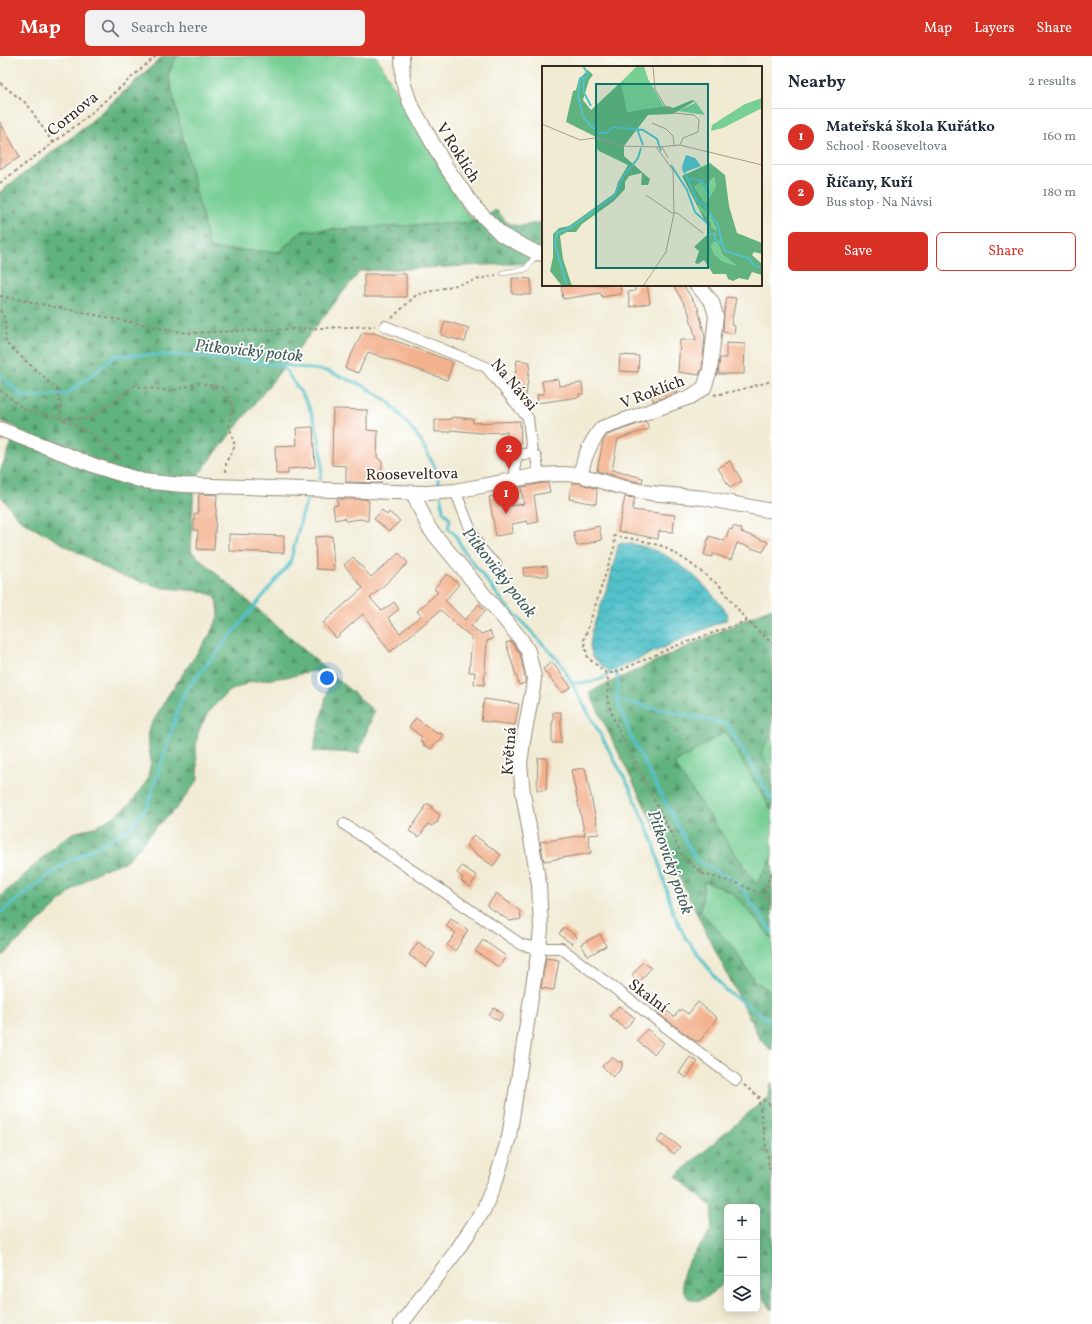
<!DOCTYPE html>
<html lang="en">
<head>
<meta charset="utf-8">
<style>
  :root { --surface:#fff; --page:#f2f2f3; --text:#1f2937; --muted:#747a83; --line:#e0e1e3; --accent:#d93025 }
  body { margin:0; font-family:Vollkorn,serif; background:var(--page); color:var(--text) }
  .controls { position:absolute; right:12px; bottom:12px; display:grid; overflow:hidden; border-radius:6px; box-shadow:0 2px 10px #0003 }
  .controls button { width:36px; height:36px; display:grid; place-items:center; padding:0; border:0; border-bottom:1px solid var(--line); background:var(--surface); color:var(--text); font:20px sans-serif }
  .you { position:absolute; left:327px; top:622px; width:14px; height:14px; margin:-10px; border:3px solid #fff; border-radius:50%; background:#1a73e8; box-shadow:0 0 0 6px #1a73e833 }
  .badge { display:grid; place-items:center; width:26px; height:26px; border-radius:50%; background:var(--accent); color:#fff; font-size:13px; font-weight:700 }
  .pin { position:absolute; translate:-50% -33px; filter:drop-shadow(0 1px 2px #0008) }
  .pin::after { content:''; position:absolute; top:21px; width:14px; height:12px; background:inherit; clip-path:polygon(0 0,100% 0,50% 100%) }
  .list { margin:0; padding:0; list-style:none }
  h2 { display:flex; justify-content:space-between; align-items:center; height:52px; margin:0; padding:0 16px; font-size:17px }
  h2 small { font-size:13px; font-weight:400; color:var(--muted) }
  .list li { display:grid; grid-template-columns:26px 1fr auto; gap:12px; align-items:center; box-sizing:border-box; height:56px; padding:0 16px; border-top:1px solid var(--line) }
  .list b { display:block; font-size:15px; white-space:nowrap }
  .list p { margin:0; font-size:13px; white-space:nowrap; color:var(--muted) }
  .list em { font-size:13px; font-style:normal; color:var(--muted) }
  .actions { display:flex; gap:8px; padding:12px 16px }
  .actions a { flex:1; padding:9px 0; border:1px solid var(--accent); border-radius:6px; text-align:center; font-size:14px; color:var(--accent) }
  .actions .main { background:var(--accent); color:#fff }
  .icon { flex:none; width:22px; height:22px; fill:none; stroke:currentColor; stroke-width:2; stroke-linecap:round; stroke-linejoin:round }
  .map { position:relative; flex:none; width:772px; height:1268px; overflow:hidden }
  header { display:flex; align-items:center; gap:24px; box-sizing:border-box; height:56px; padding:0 20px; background:var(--accent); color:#fff }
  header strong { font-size:19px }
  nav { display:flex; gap:22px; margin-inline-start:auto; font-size:14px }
  .search { width:280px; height:36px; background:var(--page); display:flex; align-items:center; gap:10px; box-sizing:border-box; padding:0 14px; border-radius:6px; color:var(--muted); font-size:15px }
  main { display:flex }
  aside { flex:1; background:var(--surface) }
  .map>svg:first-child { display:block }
  .green { fill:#77cf94; stroke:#597c59 }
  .forest { fill:url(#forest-firs); stroke:#4e6e4e }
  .water { fill:url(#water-waves); stroke:#477674 }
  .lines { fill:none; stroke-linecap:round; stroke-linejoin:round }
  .stream { stroke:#53c1ca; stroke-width:3 }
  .building { fill:#f3b18d }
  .lane-casing { stroke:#968a79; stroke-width:6 }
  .street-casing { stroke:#968a79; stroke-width:12 }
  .secondary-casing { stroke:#968a79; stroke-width:16 }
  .path { stroke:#968a79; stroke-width:2; stroke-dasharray:3 3; stroke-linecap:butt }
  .lane { stroke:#fff; stroke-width:5 }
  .street { stroke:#fff; stroke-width:10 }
  .secondary { stroke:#fff; stroke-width:14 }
  .labels { text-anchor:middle; stroke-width:3.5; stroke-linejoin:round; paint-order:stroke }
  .street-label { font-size:16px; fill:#3b2a1e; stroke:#fff }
  .water-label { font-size:17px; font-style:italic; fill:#435f5a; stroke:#fff }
  .inset-river { fill:none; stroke:#53c1ca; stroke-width:2 }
  .inset-road { fill:none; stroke:#a89e8b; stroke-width:1 }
  .view { fill:#0f766e; fill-opacity:0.15; stroke:#0f766e; stroke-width:2 }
  .inset-edge { fill:none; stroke:#3b2a1e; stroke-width:2 }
</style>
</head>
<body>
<header>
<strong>Map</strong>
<div class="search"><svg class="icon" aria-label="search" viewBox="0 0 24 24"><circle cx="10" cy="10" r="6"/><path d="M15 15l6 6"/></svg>Search here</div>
<nav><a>Map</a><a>Layers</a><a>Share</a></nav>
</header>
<main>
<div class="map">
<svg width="772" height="1268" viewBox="0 0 772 1268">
  <defs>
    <pattern id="forest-firs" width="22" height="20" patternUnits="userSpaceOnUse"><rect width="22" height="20" fill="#61b27e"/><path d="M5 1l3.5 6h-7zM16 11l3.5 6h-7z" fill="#519167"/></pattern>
    <pattern id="water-waves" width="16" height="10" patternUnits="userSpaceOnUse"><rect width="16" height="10" fill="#53c1ca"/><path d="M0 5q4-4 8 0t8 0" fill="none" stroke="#469da3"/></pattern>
  </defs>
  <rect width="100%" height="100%" fill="#fff"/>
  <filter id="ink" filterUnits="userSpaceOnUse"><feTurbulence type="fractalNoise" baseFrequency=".025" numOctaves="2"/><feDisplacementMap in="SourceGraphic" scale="8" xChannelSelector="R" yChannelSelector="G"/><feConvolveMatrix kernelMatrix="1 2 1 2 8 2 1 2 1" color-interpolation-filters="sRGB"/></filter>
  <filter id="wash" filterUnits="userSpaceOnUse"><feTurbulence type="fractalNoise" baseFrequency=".012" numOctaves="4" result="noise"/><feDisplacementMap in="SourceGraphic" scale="16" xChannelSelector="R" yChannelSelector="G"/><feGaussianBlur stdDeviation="0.9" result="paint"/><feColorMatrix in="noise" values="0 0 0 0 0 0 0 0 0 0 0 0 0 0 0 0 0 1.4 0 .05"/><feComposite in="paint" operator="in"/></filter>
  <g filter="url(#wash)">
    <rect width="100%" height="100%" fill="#f1ebd4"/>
    <path class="green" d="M177,0H376L465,155L477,166L302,175L279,196L210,193L168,19Z
      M725,676L772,755V802L756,828L674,708Z
      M772,678V716L760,696Z
      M704,825L731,836L758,865L772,883V935L755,926L733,891L701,856Z"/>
    <path class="forest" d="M163,0H177L168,19L210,193L279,196L302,175L477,166L496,154L507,166L513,169L520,170L543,166V195L532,207L360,215L194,424L191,495L374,655L359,697L313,695L328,633V626L322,619L315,615L307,616L293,620L250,626L228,636L208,656L198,677L196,690L198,724L176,753L157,770L136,795L124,806L109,811L96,817L74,833L0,902V841L62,784L73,777L95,771L113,761L130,748L147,725L151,705L148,687L149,673L167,641L213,574L219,557L218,550L215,540L200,535L164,532L116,518L19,463L0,439V415L18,372L0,365V136L85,71Z
      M772,552V678L761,696L772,716V755L725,676L674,708L756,828L772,802V883L758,865L731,836L704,825L701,856L733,891L755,926L772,935V995L760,983L704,872L589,636L749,562Z
      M772,1025V1254L757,1232V1151H727V1222C719,1231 705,1248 692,1244C687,1242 684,1237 683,1232C679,1214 693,1199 703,1186C705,1183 708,1179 710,1176C713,1169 711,1160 713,1152L676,1120L768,1040Z"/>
    <path class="water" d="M619,487C666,488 701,522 728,558L726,564L699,575L615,614L610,615L602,610L593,601L590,590L592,574L609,527Z"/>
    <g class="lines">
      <path class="stream" d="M282,309C290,322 303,337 309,351C317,371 326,402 320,423
        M0,319L24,341L67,338L117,299H179L282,309L327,315L364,330L389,346L419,382L436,413L440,433
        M441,440L443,455L450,463L448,472L454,477L464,495L504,547L560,606L629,730L654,788L672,854L685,881L725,934L772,966
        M615,614L618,622L617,644L633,685L696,804L739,828L772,876
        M572,627C583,627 605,627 610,615
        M617,644L727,668L772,744
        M0,857L64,808L127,774L147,752L183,638L290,507L303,456L308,442"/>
    </g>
    <g id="blocks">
      <path class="building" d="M0,66L20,101L0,113Z
        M364,218H406V241H364Z
        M512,222L531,223V239L512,238Z
        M561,229H620L621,238L602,241L601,237L563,243Z
        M636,229H647L650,247L630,251L628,236L635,235Z
        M673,229H683L698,252L705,281L702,312L699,319L678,316L680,284H696L688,254Z
        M727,241L736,242L731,269L735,270L734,278L723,276L724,257Z
        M445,265L469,272L465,286L441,279Z
        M362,277H374L453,306L447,324L368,296L358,317L345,312Z
        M726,287L745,288L744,318H718L720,302H726Z
        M620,299L639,300L638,316L619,315Z
        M517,304L530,306L526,340L517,339L513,334Z
        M558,323L559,330L582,327L583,338H579V341L538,347L537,339L544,338L542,325Z
        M674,329L677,337L653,345L651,337Z
        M333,353L367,354V374L378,375L377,401L382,406L381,427L346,426V410L332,409Z
        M452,361L473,363V367L520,365L521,387H507V376L482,377L450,374V376H435V364L451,363Z
        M646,365L649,373L618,383L612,414L643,422L642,427L597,415L603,385L607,379Z
        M313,371L315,411L288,413V418H276L275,390L297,389L296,372Z
        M730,405L742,425L730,432L718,412Z
        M543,427H548L550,436L534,439L538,466L528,468L527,465L512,468L513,477L496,480L489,441L506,438L508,450L524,448L521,431Z
        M572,427H579L597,433L596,448L569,443Z
        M199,438L217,439L214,494L197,493L198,474H194V458H198Z
        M625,441L635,442L632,454L675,459L673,476L659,475L658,483L618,475Z
        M337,443H364L369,445L368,465L360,463L346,465L345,462L335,464L333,450L338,449Z
        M382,454L387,459L389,456L400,465L389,475L374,463Z
        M599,470L602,484L577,490L573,476Z
        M733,470L742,473L741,476L768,486L765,493H764L763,496L737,487L731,504L713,498L712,501L704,499L709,480L725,485L729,473L732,474Z
        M229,478L284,480V497L229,495Z
        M332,480L334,514L316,513L315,481Z
        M399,497L408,507L370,542L382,555L394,546L399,553L388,562L400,577L421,560L417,555L438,536L434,533L447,518L459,528L445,545L465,564L479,548L485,555L471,570L481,578L490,575L493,583L487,585L484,629L474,628L475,616H469L472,581L458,571L441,554L390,596L363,558L336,582L323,567L363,532L344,509L353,501L371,521Z
        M547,510L548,520H524L523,512Z
        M511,585L520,598L525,622V627L519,629L506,587Z
        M552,606L571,631L562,637L543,613Z
        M484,643L519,648L515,669L481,665Z
        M553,656H561V687H552V667H553Z
        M416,662L436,677H439L442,678V682L440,684L437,685L431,693L423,689L422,686L420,685L422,681L409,671Z
        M538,702H547L546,734H537Z
        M585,712L599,778L588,779L591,797L544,805L540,786L585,779L571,714Z
        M426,748H429L432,750V753L440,759L437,767L434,768L432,770L428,768L419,781L409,775L424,754V751Z
        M474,779L501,799L493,810L466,790Z
        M462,810L477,820L470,831L461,825L463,822L457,817Z
        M496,837L520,855L521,863L510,865L487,850Z
        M451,863L468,874L455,895L447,889L456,877L446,870Z
        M564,871L577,881L572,888L559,878Z
        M600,878L606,890L588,900L581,888Z
        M483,884L506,900L499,911L475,895Z
        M418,886L435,898L426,911L409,899Z
        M546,902L559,904L554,934L541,932Z
        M643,906L651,912L640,925L632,919Z
        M698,946L717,962L700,985H695L656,956L661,950L674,961L681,953L688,958Z
        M619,950L635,962L625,973L610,960Z
        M494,952L503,958L499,965L489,959Z
        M647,973L664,987L654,998L637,985Z
        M612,1001L618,1006H622V1012L613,1021L602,1010Z
        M690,1001L698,1006L686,1022L679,1017Z
        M663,1078L680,1091L674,1098L657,1085Z"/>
    </g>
  </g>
  <g filter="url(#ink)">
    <use href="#blocks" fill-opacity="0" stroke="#968a79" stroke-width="1"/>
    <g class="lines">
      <g class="lane-casing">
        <path id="lane" d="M503,217L526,213L536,199"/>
      </g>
      <g class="street-casing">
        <path id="street" d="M385,270L486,311L528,362L532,397L536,401L539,419
          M516,423L515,409L517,399L532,397
          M455,435C466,459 473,492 496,508
          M344,768L522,889L539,892H561L736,1024"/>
      </g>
      <g class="secondary-casing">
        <path id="secondary" d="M402,0L403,26L410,47L446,111L475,152L502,179L537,197L543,198
          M0,373L98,411L143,425L182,429L426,437L455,435L539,419L562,418L580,419L621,431L650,437L704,442L772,455
          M580,419C585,400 589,388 602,372L690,341L704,332L710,314L716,260L712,246L697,229
          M401,1268L455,1197L483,1155L496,1124L509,1081L539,892L541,873L539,828L523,737L520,708L523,685L533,632L534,621L528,595L520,582L429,472L413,437"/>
      </g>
      <path class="path" d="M0,27L27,48L53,87
        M0,127L82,65L156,0
        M0,240L186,277L375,270
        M0,254L5,263L6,287L57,333L61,351L60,362L89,363L134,330L171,335L199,327L224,332L233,349L229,369L235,390L226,406V419
        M392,262L416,239L496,219
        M0,334L25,354L60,362L90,377L122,405
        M714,338L716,339L739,334L772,325
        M747,565L673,591L619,615L612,617L605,616L588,602L584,584L615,489L614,480L640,484L665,491L687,505L720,530L747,565L772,587
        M605,616L608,624L607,644L616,669L683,801L703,818L739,828L765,840
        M772,817C765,830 762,842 772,854
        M744,1029L758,1040L770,1116L772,1119
        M758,1040L772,1050"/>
      <use href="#lane" class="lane"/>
      <use href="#street" class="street"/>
      <use href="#secondary" class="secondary"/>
    </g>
  </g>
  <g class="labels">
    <g class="street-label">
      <text transform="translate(72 57) rotate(-39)" y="6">Cornova</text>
      <text transform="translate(459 96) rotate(58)" y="6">V Roklích</text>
      <text transform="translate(515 328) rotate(50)" y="6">Na Návsi</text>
      <text transform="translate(652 335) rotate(-21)" y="6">V Roklích</text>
      <text transform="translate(412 417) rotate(-1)" y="6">Rooseveltova</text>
      <text transform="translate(508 695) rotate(-86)" y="6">Květná</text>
      <text transform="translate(649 939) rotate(37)" y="6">Skalní</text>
    </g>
    <g class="water-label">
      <text transform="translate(249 294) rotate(6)" y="6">Pitkovický potok</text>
      <text transform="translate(500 516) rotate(52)" y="6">Pitkovický potok</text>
      <text transform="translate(671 806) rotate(71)" y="6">Pitkovický potok</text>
    </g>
  </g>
  <g transform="translate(542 10)">
    <rect width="220" height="220" fill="#f1ebd4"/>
    <path d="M95,0H102L106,13L123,42L84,46L79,16ZM220,32V42L181,62L169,65L170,59L203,38ZM153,35L163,49L136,45L153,37ZM172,111L174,120L164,138L152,121L159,116L166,127L168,126L164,119ZM156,138L168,148L175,163L173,165L169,161V156L156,142ZM172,176L176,177L180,188L195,200L180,195L172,188L169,180Z" fill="#77cf94"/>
    <path d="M46,4L51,9L47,14L41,34L49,44L79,16L85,46L126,40L131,42L150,34L153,35L131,48L106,49L82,80V90L108,113L106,119H99L100,107L87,110L83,116V123L72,135L40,158L34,166H25L18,170L21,193L30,220H20L8,205L11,191V168L17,162L27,160L73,127L76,116L86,99L57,85L53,80L56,72L24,56L31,25L34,24L37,13ZM168,97L183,109L187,140L195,167L220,177V188L212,186L210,189L220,198V209L210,206L206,214L197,212L191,215L186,213L184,208H171L162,194L156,198L153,197L157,185L152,181L165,169L167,163L140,110ZM172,111L174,120L164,138L152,121L159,116L166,128L168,126L164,119ZM156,138L167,148L175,163L173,164L169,161V156L156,142ZM172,176L176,177L180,188L195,200L180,195L172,188L169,180Z" fill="#61b27e" fill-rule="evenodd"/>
    <path d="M144,89L153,92L159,100L141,107L140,101Z" fill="#53c1ca"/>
    <path class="inset-river" d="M41,0L46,8L44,11L38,12L36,30L41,51L49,60L57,67H64L71,61L101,64L115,73L119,85M42,11L41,25L49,40M95,63L101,79M129,99L145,124L153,146L166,158L167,168H173V173L181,179L183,185L206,192L213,200L220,202M143,107L155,135L161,138L176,159L180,177M145,112L160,115L168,129M25,220L13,178L15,167L28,162L72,130L81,111L96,92L99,82"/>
    <path class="inset-road" d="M111,0L113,23L123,40L132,47L152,49L157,54L156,66L141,72L138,79M110,57L124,63L131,70L132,79M0,58L38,74L53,72L80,80L116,81L138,79L220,99M120,81L126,92M104,129L130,147H135L161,167M101,220L124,186L132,147L131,104L114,81"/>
    <path class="view" d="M54,18H166V202H54Z"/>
    <rect width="220" height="220" class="inset-edge"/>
  </g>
</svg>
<div class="controls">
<button>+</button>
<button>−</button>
<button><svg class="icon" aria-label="layers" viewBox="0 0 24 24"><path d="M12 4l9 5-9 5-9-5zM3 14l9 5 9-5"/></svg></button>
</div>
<div class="you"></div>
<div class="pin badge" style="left:506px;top:458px">1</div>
<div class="pin badge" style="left:509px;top:413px">2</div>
</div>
<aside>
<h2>Nearby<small>2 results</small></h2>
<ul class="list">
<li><span class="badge">1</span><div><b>Mateřská škola Kuřátko</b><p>School · Rooseveltova</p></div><em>160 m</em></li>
<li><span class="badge">2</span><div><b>Říčany, Kuří</b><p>Bus stop · Na Návsi</p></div><em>180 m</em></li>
</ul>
<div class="actions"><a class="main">Save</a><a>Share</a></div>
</aside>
</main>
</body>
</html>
